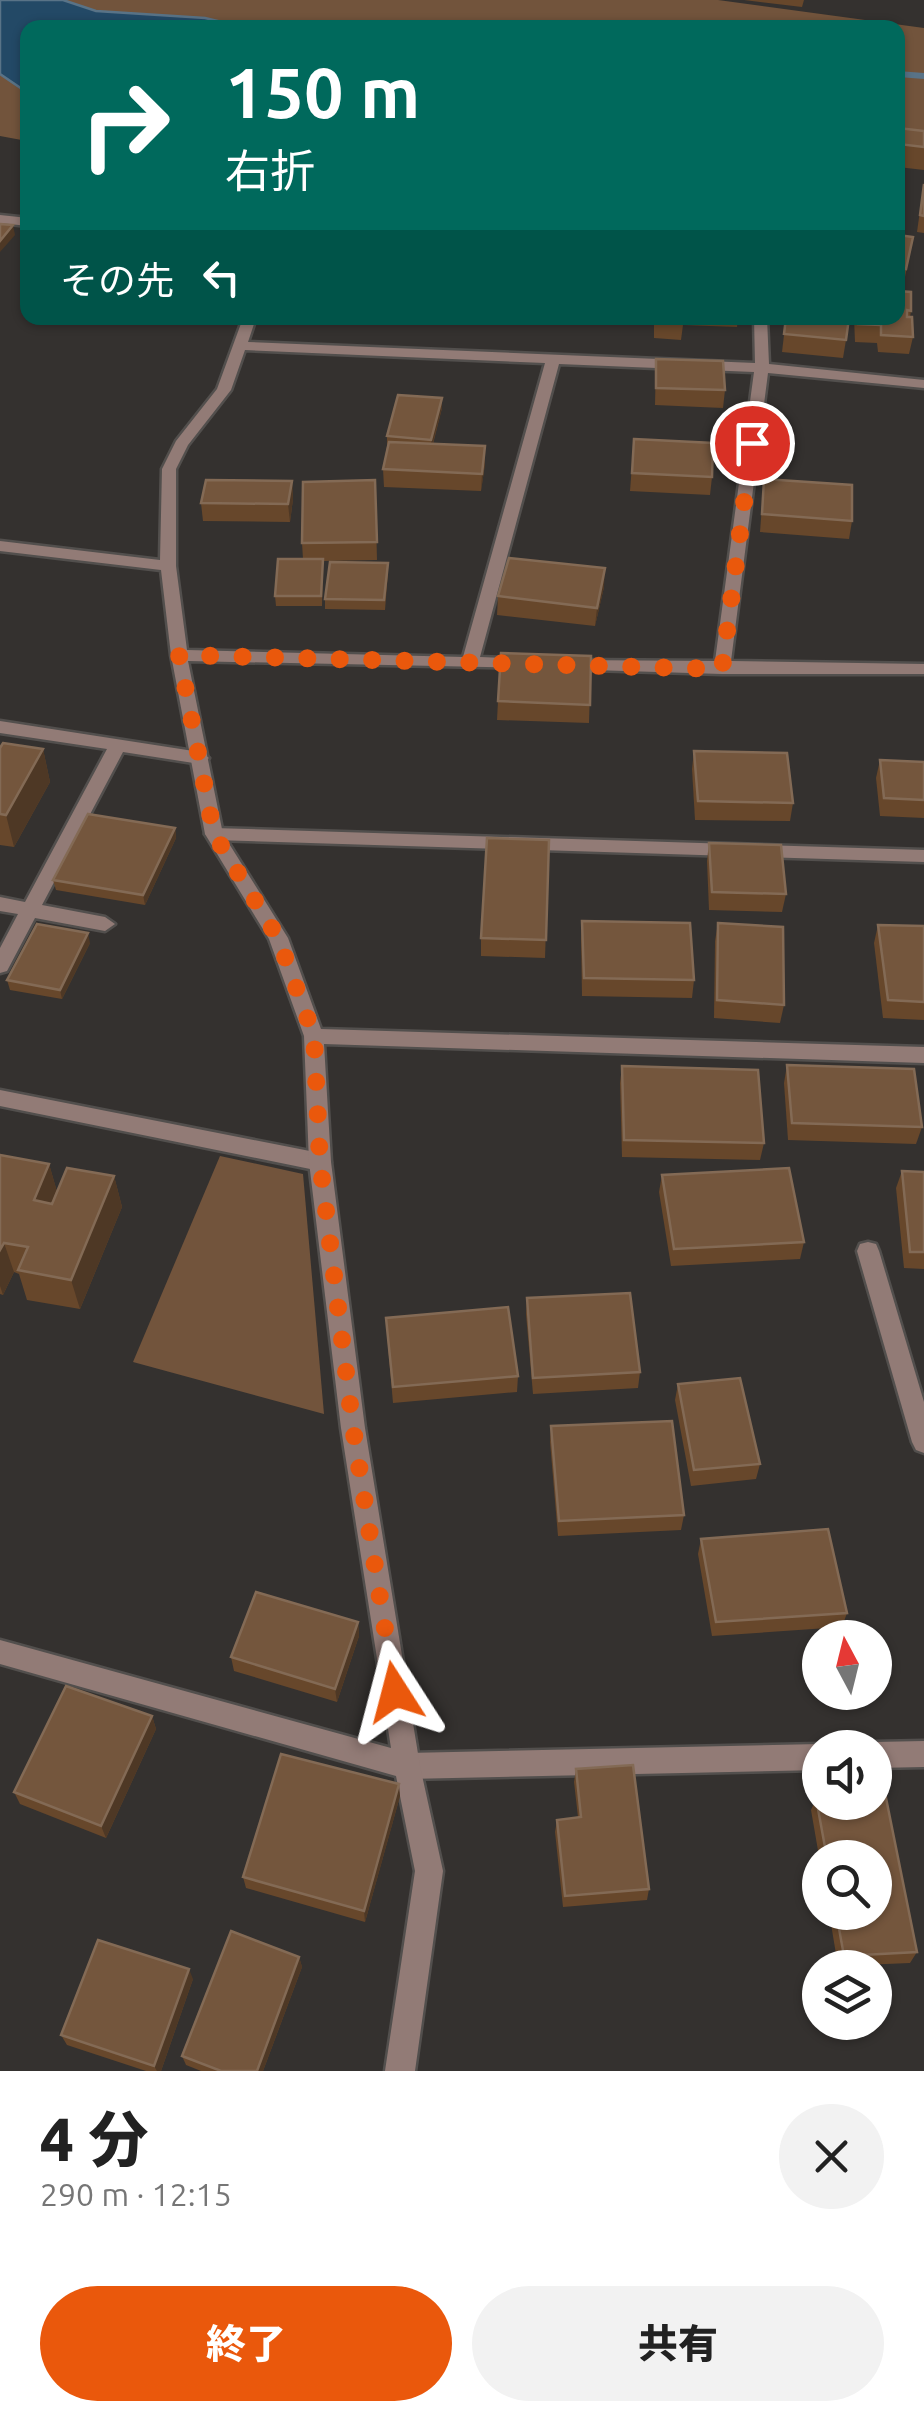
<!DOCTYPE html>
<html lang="ja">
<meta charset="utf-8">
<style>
:root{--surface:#fff;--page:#f2f2f2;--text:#222;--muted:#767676;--accent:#ea580c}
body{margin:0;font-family:Ubuntu,"Noto Sans JP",sans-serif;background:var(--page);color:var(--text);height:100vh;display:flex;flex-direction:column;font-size:38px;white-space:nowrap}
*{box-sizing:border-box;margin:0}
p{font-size:32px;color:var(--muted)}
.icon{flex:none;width:55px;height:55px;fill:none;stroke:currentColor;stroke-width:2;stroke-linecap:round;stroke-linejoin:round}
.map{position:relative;height:2071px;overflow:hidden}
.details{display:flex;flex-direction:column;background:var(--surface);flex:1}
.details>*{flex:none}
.top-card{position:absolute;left:20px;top:20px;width:885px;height:305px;border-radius:20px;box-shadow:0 2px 8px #0004;background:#00695c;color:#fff;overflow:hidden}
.needle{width:65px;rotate:353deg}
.tools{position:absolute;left:802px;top:1620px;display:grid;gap:20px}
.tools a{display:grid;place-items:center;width:90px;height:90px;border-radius:50%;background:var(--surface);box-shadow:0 2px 8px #0004;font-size:50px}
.pin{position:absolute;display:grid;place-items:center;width:85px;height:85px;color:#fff;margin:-42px;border:5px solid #fff;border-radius:50%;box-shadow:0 2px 10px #0007}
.me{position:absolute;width:110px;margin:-55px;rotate:351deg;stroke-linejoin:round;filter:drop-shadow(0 0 8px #0008)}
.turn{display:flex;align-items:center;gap:35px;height:210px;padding:0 40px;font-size:45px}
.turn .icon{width:130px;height:130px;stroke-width:2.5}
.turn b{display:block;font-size:70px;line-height:85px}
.then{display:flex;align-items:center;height:95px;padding:0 40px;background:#0003;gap:20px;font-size:38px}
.round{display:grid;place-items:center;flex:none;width:105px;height:105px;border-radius:52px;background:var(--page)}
.overview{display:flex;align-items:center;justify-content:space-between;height:170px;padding:0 40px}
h1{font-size:60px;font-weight:800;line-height:75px}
.button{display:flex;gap:20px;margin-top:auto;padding:20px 40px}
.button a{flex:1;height:115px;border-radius:60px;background:var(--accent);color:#fff;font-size:40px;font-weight:800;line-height:115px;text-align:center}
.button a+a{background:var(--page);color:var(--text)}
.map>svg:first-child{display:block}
.green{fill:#72543c}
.water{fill:#234966;stroke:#597387;stroke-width:2.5}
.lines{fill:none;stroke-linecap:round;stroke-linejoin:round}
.stream{fill:#597387;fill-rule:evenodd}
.lane-casing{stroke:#524f4d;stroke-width:5}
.street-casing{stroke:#524f4d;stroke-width:5}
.lane{fill:#927b76;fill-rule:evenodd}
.street{fill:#927b76;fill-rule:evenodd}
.wall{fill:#67472b}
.shaded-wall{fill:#4e3825}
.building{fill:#74563d;stroke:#836a55;stroke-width:2.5}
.route{stroke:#ea580c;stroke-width:18;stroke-dasharray:0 32.4}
</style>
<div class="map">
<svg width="924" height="2071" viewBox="0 0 924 2071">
<rect width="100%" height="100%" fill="#34312f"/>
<g class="green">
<polygon points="0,0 718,0 924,28 924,139 898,135 898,28 28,28 27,141 0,136"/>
<polygon points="220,1156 303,1174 324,1414 133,1362"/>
</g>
<polygon class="water" points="0,0 63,0 96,11 205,18 243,27 28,28 25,91 0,74"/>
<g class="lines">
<polygon class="stream" points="898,71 924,73 924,79 898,77"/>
<defs>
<g id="lane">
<polygon points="0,215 28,218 28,226 0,223"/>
<polygon points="0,721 200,752 209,758 200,764 123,752 42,905 105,917 115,924 105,931 35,918 7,971 0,973 0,948 18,914 0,911 0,897 25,902 107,749 0,733"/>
<polygon points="214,828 924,850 924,862 214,840 205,834"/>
<polygon points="0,1090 320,1153 327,1156 331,1162 327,1168 320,1171 0,1106"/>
<polygon points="868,1242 876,1244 879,1251 924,1402 924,1453 916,1450 912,1442 857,1251 860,1244"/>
<polygon points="924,1741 924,1767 875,1768 875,1748 865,1748 875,1742"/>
<polygon points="820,1744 829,1748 820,1748 820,1770 407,1779 398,1775 394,1766 398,1757 407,1753"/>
</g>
<path id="street" d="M243 318H256L248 342 755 363 754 318H767L769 364 924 380V388L768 373 731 661 924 664V674H722L560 669V661L566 660 715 661 754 372 559 364 480 657 527 659 533 660V668L188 661 223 834 288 938 321 1029 924 1047V1063L324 1044 331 1162 365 1428 420 1766 443 1871 415 2071H385L415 1871 396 1776 0 1664V1640L391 1748 341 1428 309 1162 304 1036 269 939 205 834 171 655 161 570 0 551V541L160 560 162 469 176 441 217 389ZM245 350 545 363 463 657 187 650 176 566V469L188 445 231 390Z"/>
</defs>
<use href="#lane" class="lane-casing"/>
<use href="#street" class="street-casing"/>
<use href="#lane" class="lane"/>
<use href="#street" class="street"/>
</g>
<g class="wall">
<polygon points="744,0 804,0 802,7"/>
<polygon points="898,128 924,131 924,170 898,167"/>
<polygon points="924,182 924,233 917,232"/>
<polygon points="898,235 913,237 903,287 898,286"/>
<polygon points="898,291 911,311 910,317 913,337 909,354 878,352 877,343 855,342 854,318 898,318"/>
<polygon points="654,318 738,318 737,327 683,325 681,340 654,338"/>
<polygon points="786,318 846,340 843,358 782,352"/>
<polygon points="656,359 725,390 723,408 655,405"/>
<polygon points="442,408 433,444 485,446 485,464 481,491 384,487 383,469 387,446 387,436"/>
<polygon points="634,439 712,477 710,495 630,491"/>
<polygon points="764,479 852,521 849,539 760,532"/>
<polygon points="375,480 377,560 323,561 322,606 276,606 275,596 303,559 302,543"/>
<polygon points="292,481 293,499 290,522 203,521 201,503"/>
<polygon points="388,572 385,610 325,609 325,599"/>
<polygon points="604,587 595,626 497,615 498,596"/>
<polygon points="591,656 589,723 497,720 498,701"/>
<polygon points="0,748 43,749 50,782 14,847 0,845"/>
<polygon points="694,751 793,803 790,821 695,820 692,769"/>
<polygon points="880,760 924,762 924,818 880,816 876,778"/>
<polygon points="175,828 176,838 145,905 56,890 53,880"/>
<polygon points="549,840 545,958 481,956 481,938"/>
<polygon points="709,843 786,894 782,912 709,910 707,861"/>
<polygon points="582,921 694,980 692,998 582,996 581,939"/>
<polygon points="718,923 784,1005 780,1023 714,1018 715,941"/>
<polygon points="878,925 924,926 924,1020 883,1018 874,943"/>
<polygon points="90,943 62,999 10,990 7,980"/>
<polygon points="787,1065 922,1127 916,1144 788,1140 784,1083"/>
<polygon points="622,1066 764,1143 760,1160 622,1157 620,1083"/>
<polygon points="0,1155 49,1164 57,1192 114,1176 122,1207 80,1309 27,1300 19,1274 14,1272 3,1295 0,1294"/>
<polygon points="902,1171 924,1172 924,1269 904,1268 896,1188"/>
<polygon points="662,1175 804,1242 800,1259 671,1266 659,1192"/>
<polygon points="527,1298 640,1372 638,1388 533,1394 526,1314"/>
<polygon points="387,1334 518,1376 517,1392 393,1403"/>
<polygon points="678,1384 760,1464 756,1479 691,1486 675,1400"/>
<polygon points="551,1426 684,1515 681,1530 558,1536 550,1442"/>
<polygon points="701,1539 847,1613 842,1627 712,1636 698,1554"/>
<polygon points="358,1622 359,1636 337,1702 234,1671 231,1657"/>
<polygon points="152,1716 156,1729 106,1838 20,1804 14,1792"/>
<polygon points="576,1769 649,1889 647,1900 563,1907 555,1832 557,1820 578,1817 574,1782"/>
<polygon points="885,1793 917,1952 910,1963 838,1966 829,1912 875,1912 875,1858 820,1858 820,1862 811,1810 816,1798 820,1798 820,1802 875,1802 875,1794"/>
<polygon points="400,1796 365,1922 246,1888 243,1877"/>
<polygon points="299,1957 302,1967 263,2071 201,2071 186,2065 182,2056"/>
<polygon points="193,1979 161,2071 146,2071 67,2045 61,2035"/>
</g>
<g class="shaded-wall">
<polygon points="13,225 15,235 0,252 0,241"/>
<polygon points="442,398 442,408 431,450 431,440"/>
<polygon points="485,446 485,464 481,491 482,474"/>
<polygon points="292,481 293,499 290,522 288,504"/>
<polygon points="605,568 604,587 595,626 597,608"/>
<polygon points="43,749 50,782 14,847 6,815"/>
<polygon points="175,828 176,838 145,905 143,895"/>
<polygon points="88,933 90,943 62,999 60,990"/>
<polygon points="49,1164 58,1195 43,1231 34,1200"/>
<polygon points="114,1176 122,1207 80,1309 71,1280"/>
<polygon points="4,1243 14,1272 3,1295 0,1286 0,1250"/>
<polygon points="358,1622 359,1636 337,1702 335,1689"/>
<polygon points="152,1716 156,1729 106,1838 101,1826"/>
<polygon points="399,1784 400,1796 365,1922 364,1911"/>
<polygon points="299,1957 302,1967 263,2071 257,2071"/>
<polygon points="189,1969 193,1979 161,2071 157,2071 154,2066"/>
</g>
<g class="building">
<polygon points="898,128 924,131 924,147 898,144"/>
<polygon points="924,184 924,216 920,215"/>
<polygon points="0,224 13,225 0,241"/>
<polygon points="898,235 913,237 906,269 898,268"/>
<polygon points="898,291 911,292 911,311 907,310 907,317 912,317 913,337 881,335 881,325 858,324 858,318 898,318"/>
<polygon points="655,318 683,318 683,322 655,321"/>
<polygon points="786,318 849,318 846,340 784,334"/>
<polygon points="656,359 723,361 725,390 656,388"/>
<polygon points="398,395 442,398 431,440 387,436"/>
<polygon points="634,439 713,443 712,477 632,473"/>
<polygon points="389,442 485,446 482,474 383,469"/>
<polygon points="764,479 852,485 852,521 762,514"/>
<polygon points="206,480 292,481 288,504 201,503"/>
<polygon points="375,480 377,542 302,543 303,482"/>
<polygon points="509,558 605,568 597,608 498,596"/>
<polygon points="278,559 323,559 321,596 275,596"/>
<polygon points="330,562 388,563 384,600 325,599"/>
<polygon points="501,653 591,656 590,705 498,701"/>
<polygon points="3,743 43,749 6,815 0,814 0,748"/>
<polygon points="694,751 787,753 793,803 698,801"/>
<polygon points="880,760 924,762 924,800 884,798"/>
<polygon points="88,814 175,828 143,895 53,880"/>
<polygon points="487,838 549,840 546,940 481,938"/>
<polygon points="709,843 781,845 786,894 712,892"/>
<polygon points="582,921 690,923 694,980 584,978"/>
<polygon points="718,923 783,927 784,1005 717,1000"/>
<polygon points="37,924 88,933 60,990 7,980"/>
<polygon points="878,925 924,926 924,1002 888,1000"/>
<polygon points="787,1065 914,1069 922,1127 792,1123"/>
<polygon points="622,1066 758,1070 764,1143 624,1140"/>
<polygon points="0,1155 49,1164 34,1200 52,1204 67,1168 114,1176 71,1280 18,1270 28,1247 4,1243 0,1250"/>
<polygon points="789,1168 804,1242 674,1249 662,1175"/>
<polygon points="902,1171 924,1172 924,1252 910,1252"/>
<polygon points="630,1293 640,1372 533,1378 527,1298"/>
<polygon points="508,1307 518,1376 393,1387 386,1318"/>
<polygon points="740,1378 760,1464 694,1470 678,1384"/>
<polygon points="672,1421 684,1515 559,1521 551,1426"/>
<polygon points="828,1529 847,1613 716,1622 701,1539"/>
<polygon points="256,1592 358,1622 335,1689 231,1657"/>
<polygon points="66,1686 152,1716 101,1826 14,1792"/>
<polygon points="281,1754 399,1784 364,1911 243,1877"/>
<polygon points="633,1765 649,1889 565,1896 557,1820 581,1817 576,1769"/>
<polygon points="885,1793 917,1952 844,1956 836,1912 875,1912 875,1858 827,1858 816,1798 820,1798 820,1802 875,1802 875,1794"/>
<polygon points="231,1931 299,1957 257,2071 221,2071 182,2056"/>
<polygon points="98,1940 189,1969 154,2066 61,2035"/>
</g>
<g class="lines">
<polyline class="route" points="395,1692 353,1428 320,1162 314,1036 278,938 214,834 179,655 722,669 752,443"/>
</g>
</svg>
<div class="tools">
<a><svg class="needle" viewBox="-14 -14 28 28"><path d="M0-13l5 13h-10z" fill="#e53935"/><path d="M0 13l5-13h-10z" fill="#767676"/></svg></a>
<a><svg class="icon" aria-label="sound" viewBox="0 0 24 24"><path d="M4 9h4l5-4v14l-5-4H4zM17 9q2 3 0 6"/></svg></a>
<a><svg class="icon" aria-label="search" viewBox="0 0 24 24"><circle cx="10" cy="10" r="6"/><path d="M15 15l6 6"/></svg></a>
<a><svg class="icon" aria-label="layers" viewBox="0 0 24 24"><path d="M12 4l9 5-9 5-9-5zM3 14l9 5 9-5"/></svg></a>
</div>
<div class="pin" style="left:752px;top:443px;background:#d93025"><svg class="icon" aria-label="arrive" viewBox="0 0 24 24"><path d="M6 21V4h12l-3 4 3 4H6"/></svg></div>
<svg class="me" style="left:395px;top:1692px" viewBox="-20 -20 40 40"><path d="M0-17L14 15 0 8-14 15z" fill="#ea580c" stroke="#fff" stroke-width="4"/></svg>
<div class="top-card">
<div class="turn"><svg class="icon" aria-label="right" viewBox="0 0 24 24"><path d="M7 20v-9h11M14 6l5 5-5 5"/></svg><div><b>150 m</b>右折</div></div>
<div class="then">その先<svg class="icon" aria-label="left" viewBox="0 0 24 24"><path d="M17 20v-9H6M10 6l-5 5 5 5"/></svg></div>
</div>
</div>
<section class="details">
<div class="overview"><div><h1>4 分</h1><p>290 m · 12:15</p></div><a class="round"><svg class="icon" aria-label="close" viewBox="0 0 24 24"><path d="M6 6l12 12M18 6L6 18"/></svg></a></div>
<div class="button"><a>終了</a><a>共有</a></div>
</section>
